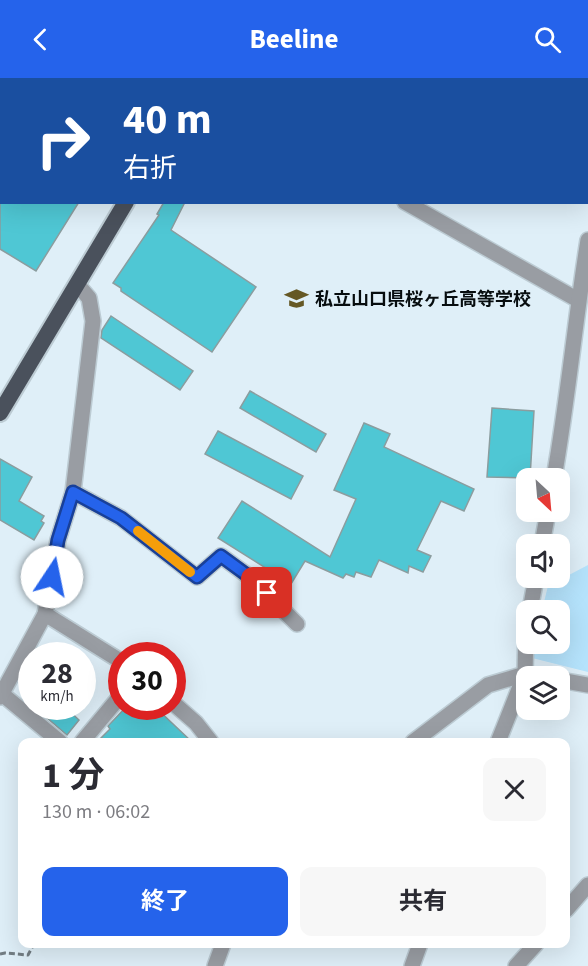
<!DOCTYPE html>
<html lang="ja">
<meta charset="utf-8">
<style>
:root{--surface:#fff;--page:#f7f7f7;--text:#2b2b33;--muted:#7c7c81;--accent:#2563eb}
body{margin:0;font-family:"Source Sans 3","Noto Sans JP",sans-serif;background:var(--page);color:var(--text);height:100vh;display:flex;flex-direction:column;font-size:22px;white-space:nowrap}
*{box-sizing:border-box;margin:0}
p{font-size:20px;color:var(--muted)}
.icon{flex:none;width:33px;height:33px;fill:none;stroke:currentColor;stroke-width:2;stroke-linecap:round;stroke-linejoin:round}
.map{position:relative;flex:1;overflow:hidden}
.sheet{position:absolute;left:18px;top:660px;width:552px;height:210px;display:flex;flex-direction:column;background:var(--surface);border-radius:12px;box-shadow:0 6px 24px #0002}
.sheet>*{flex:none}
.banner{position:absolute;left:0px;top:0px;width:588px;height:126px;box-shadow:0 6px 24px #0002;background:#1a4fa0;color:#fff;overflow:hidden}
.needle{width:39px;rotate:154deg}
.fabs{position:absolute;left:516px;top:390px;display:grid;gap:12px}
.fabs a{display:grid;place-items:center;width:54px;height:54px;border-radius:12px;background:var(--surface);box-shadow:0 6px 24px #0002;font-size:30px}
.speed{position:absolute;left:18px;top:564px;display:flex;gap:12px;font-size:30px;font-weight:700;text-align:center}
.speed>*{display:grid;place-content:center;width:78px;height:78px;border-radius:50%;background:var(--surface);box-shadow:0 6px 24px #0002;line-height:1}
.speed small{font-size:15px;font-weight:400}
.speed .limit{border:9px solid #d22;background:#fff;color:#111}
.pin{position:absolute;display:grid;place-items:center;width:51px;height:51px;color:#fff;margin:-26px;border-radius:12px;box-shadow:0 3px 9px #0006}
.me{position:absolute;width:66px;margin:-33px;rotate:11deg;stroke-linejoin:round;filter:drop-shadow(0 0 4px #0008)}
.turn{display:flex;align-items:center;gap:21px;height:126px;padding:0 24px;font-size:27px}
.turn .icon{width:78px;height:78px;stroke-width:2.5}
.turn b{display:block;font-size:42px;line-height:51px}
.round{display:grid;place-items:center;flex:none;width:63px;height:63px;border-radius:12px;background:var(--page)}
.summary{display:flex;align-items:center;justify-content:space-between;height:102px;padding:0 24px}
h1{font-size:36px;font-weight:700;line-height:45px}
.action{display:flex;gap:12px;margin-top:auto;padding:12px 24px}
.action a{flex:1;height:69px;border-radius:12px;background:var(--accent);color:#fff;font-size:24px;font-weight:700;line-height:69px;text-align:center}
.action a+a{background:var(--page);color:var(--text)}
header{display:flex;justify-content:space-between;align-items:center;height:78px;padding:0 24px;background:var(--accent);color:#fff;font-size:27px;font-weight:700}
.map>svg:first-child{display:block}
.green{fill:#b5e3fc}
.building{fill:#4fc7d4;stroke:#8b9d9f;stroke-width:1.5}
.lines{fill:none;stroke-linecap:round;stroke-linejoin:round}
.minor-casing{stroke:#bccbd3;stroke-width:18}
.trunk-casing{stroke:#bccbd3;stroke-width:20}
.path{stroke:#727d83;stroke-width:3;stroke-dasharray:6 3;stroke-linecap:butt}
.minor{stroke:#999da3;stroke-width:15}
.trunk{stroke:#4a515c;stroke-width:16}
.route-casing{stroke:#184099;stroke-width:15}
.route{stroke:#2563eb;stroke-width:10}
.slow{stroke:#f59e0b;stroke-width:10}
.labels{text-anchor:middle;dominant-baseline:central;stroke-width:4.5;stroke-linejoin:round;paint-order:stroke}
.poi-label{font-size:18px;font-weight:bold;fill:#070d0f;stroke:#dfeff8;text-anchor:start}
</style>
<header><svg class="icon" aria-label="back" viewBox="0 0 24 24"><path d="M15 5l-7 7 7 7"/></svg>Beeline<svg class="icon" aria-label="search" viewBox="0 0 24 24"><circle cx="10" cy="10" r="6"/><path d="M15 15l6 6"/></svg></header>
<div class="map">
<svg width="588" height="888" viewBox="0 0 588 888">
<rect width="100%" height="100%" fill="#dfeff8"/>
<polygon class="green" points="588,487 588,594 532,580 535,566 560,566 560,532 542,532 548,508"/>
<g class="building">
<polygon points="0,124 79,124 36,193 0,171"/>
<polygon points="164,124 185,124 171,152 256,209 212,274 121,213 121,210 113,205 159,137 157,136"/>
<polygon points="111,238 193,293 180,312 101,260 102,252"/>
<polygon points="250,313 326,356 316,374 240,330"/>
<polygon points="492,330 534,333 530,400 487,399"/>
<polygon points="364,345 390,356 384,369 474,411 464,433 441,423 417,472 431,478 423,494 409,488 408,495 379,482 371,499 356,494 354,499 346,496 343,500 305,483 291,506 218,460 242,423 330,479 356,421 334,412"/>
<polygon points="218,353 303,398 291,421 205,376"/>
<polygon points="0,381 32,399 19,423 44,438 41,443 44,445 34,462 0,442"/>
<polygon points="33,628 64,628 79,642 67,657"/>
<polygon points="127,628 154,628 192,664 97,664 110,651 108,648"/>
</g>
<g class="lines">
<defs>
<g id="minor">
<polyline points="405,124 578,222"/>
<path d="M554 400C568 321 575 242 588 162"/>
<polyline points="73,414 121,440 197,499 221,478 251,500 297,546"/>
<polyline points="542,466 548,434"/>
<polyline points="530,532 536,500"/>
<polyline points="45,536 122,584"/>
<polyline points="560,602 588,607"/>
<polyline points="2,616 60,664"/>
<polyline points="0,619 45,536 58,462 73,414 93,243 89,220 77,206"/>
<polyline points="172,624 196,645 211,664"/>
<polyline points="82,664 122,616"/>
<polyline points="413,664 488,607 525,596 540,598"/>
<polyline points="498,664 525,596 526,551"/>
<polyline points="566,832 588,807"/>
<polyline points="215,888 223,866"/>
<polyline points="412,888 420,866"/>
<polyline points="516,888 536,866"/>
</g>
<g id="trunk">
<polyline points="199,2 200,0"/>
<polyline points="0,335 126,124"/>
</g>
</defs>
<use href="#minor" class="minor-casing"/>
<use href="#trunk" class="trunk-casing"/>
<polyline class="path" points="0,876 5,875 28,877 34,866"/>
<use href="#minor" class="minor"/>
<use href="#trunk" class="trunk"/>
</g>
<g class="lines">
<defs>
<polyline id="route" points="52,499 58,462 73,414 121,440 197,499 221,478 251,500 267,515"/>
</defs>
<use href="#route" class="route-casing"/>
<use href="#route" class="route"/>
<polyline class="slow" points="138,453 190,494"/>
</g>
<defs>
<symbol id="school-bare" viewBox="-9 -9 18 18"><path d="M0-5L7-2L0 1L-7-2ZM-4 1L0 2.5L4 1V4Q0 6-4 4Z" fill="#655825" stroke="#dfeff8" stroke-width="2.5" paint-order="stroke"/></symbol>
</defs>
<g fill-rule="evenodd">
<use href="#school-bare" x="280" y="204" width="33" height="33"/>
</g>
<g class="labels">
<g class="poi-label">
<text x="315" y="221">私立山口県桜ヶ丘高等学校</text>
</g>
</g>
</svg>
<div class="fabs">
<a><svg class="needle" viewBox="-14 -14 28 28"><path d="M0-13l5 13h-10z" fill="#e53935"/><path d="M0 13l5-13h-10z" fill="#7c7c81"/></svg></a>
<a><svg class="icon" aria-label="sound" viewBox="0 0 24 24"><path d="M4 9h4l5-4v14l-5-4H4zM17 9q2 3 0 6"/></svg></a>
<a><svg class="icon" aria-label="search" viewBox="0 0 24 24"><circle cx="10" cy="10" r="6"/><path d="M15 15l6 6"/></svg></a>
<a><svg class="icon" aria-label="layers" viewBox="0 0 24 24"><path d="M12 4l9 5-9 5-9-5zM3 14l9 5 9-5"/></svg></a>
</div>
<div class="speed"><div>28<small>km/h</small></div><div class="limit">30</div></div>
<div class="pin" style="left:267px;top:515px;background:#d93025"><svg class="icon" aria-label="arrive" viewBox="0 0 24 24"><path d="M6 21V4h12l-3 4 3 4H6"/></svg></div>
<svg class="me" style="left:52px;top:499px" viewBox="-20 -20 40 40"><circle r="19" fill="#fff"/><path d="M0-13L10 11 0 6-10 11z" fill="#2563eb"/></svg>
<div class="banner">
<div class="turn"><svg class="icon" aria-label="right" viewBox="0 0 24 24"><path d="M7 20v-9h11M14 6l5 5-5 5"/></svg><div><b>40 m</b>右折</div></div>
</div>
<section class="sheet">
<div class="summary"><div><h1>1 分</h1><p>130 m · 06:02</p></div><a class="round"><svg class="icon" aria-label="close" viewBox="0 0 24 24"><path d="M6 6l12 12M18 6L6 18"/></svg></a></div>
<div class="action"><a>終了</a><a>共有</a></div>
</section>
</div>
